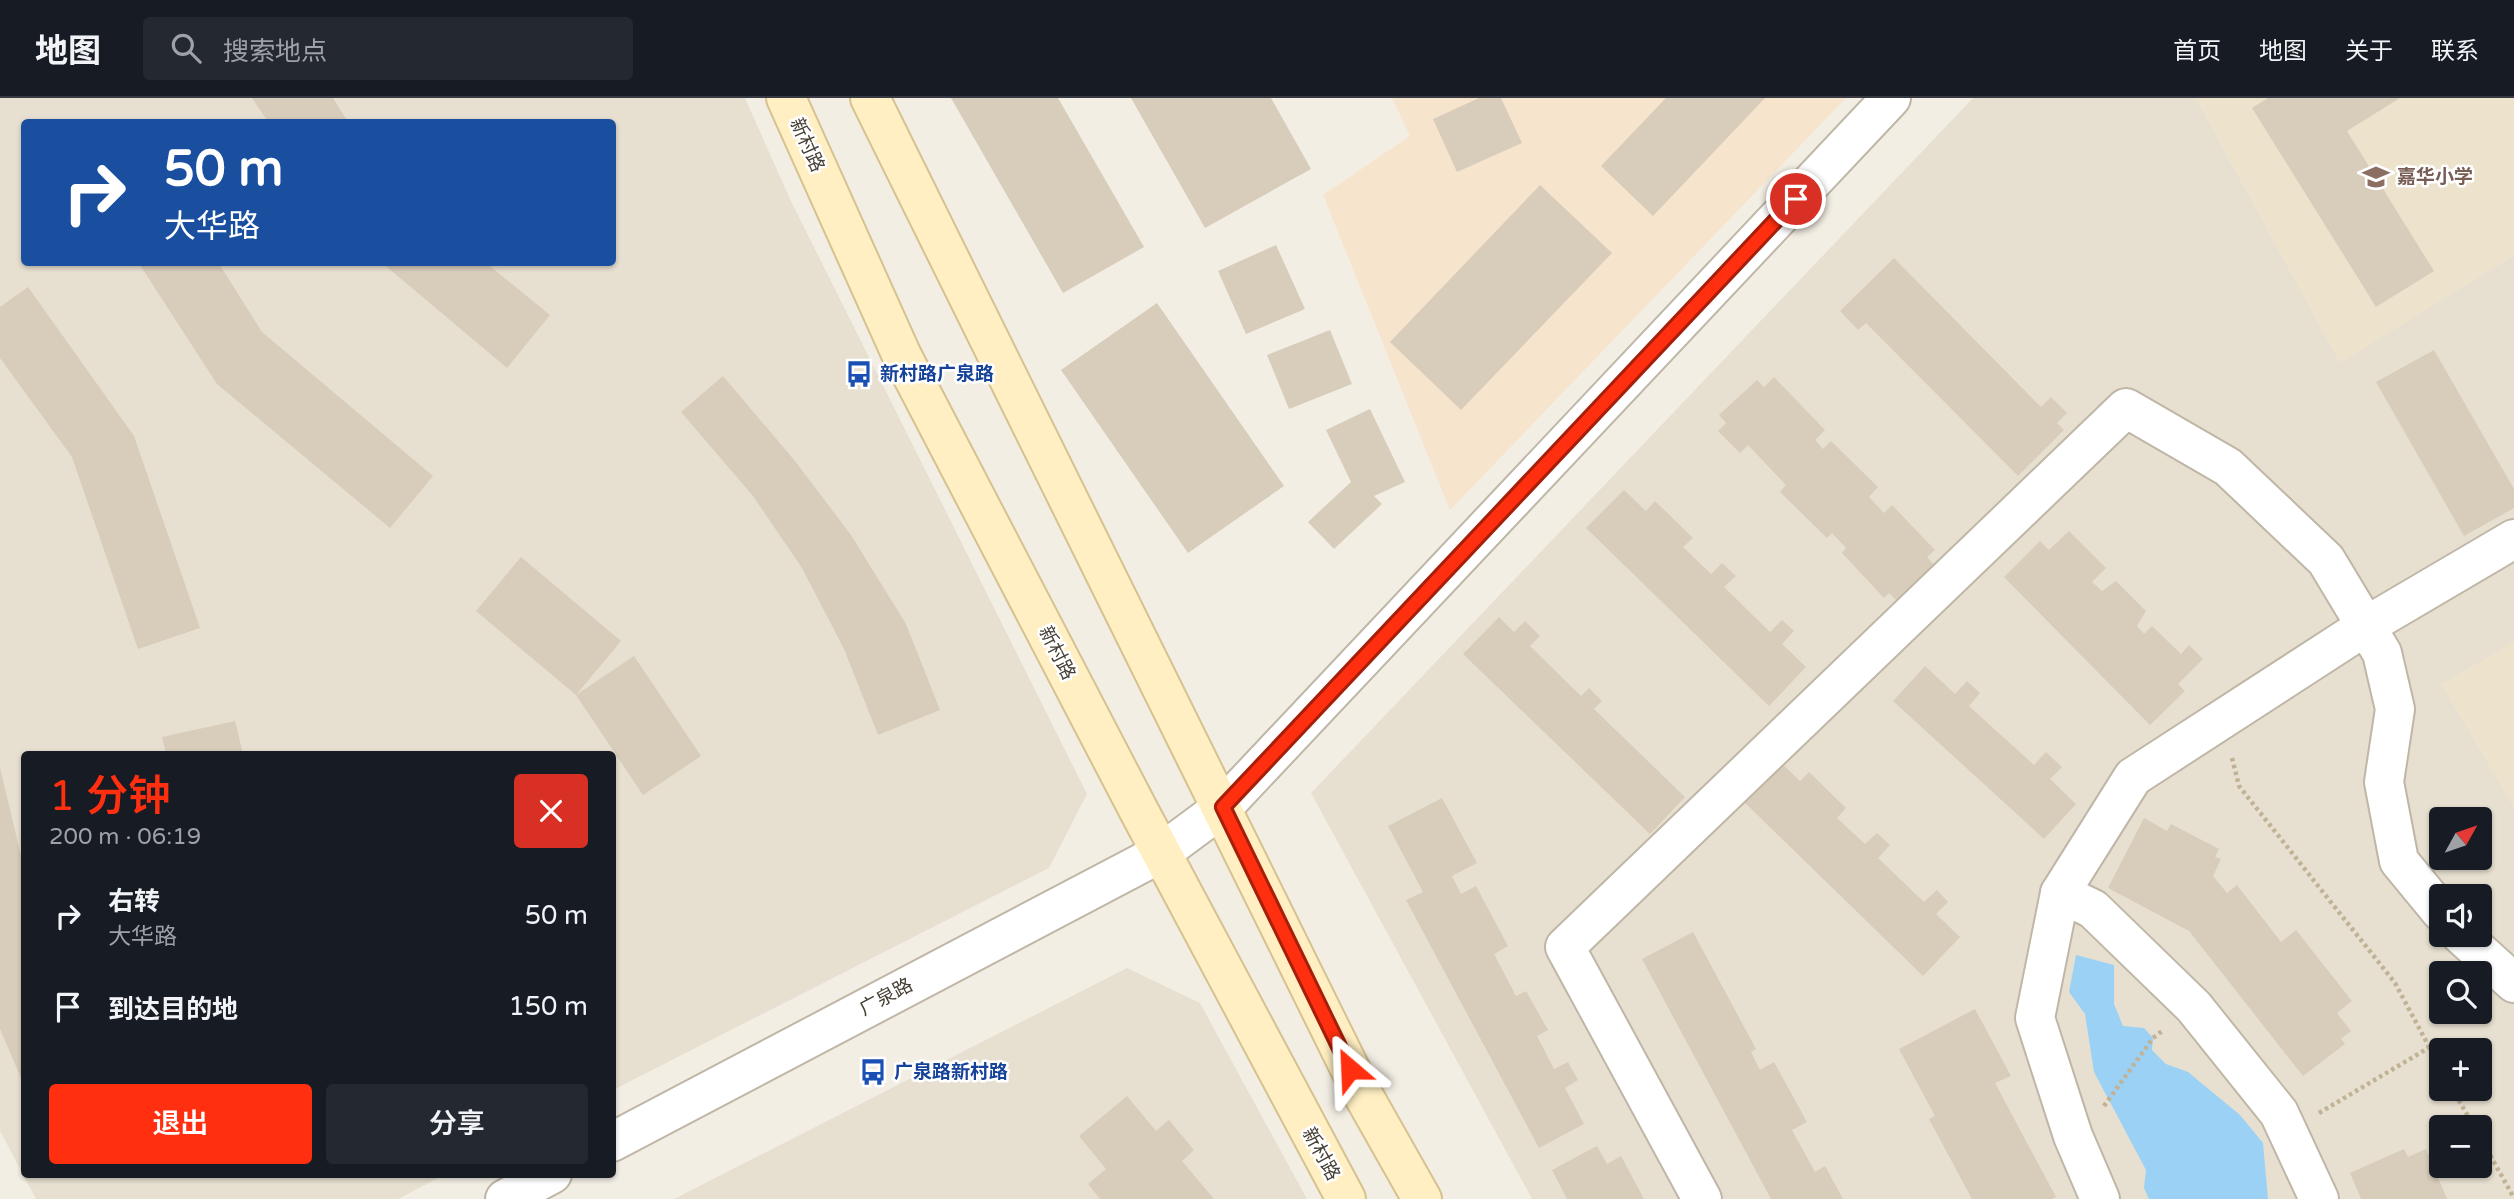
<!DOCTYPE html>
<html lang="zh">
<meta charset="utf-8">
<style>
:root{--surface:#171b24;--page:#242831;--text:#f1f3f6;--muted:#9ea1a6;--line:#363941;--accent:#ff2f0f}
body{margin:0;font-family:"Varela Round","Noto Sans SC",sans-serif;background:var(--page);color:var(--text);height:100vh;display:flex;flex-direction:column;font-size:26px;white-space:nowrap}
*{box-sizing:border-box;margin:0}
p{font-size:23px;color:var(--muted)}
.icon{flex:none;width:38px;height:38px;fill:none;stroke:currentColor;stroke-width:2;stroke-linecap:round;stroke-linejoin:round}
.map{position:relative;flex:1;overflow:hidden}
.sheet{position:absolute;left:21px;top:653px;width:595px;height:427px;display:flex;flex-direction:column;background:var(--surface);border-radius:7px;box-shadow:0 2px 5px #0004}
.sheet>*{flex:none}
.hud{position:absolute;left:21px;top:21px;width:595px;height:147px;border-radius:7px;box-shadow:0 2px 5px #0004;background:#1a4fa0;color:#fff;overflow:hidden}
.needle{width:46px;rotate:50deg}
.controls{position:absolute;left:2429px;top:709px;display:grid;gap:14px}
.controls a{display:grid;place-items:center;width:63px;height:63px;border-radius:7px;background:var(--surface);box-shadow:0 2px 5px #0004;font-size:35px}
.pin{position:absolute;display:grid;place-items:center;width:60px;height:60px;color:#fff;margin:-30px;border:4px solid #fff;border-radius:50%;box-shadow:0 2px 7px #0007}
.me{position:absolute;width:77px;margin:-38px;rotate:334deg;stroke-linejoin:round;filter:drop-shadow(0 0 5px #0008)}
.turn{display:flex;align-items:center;gap:24px;height:147px;padding:0 28px;font-size:32px}
.turn .icon{width:91px;height:91px;stroke-width:2.5}
.turn b{display:block;font-size:49px;line-height:60px}
.round{display:grid;place-items:center;flex:none;width:74px;height:74px;border-radius:7px;background:var(--page)}
.headline{display:flex;align-items:center;justify-content:space-between;height:119px;padding:0 28px}
h1{font-size:42px;font-weight:600;line-height:52px;color:var(--accent)}
.primary-button{display:flex;gap:14px;margin-top:auto;padding:14px 28px}
.primary-button a{flex:1;height:80px;border-radius:7px;background:var(--accent);color:#fff;font-size:28px;font-weight:600;line-height:80px;text-align:center}
.primary-button a+a{background:var(--page);color:var(--text)}
ul{padding:0;list-style:none}
li{display:flex;align-items:center;gap:21px;height:91px;padding:0 28px}
li div{flex:1}
li b{display:block;font-size:26px}
li em{font-style:normal}
header{display:flex;align-items:center;gap:42px;box-sizing:border-box;height:98px;padding:0 35px;background:var(--surface);border-bottom:2px solid var(--line)}
header strong{font-size:33px}
nav{display:flex;gap:38px;margin-inline-start:auto;font-size:24px}
.search{width:490px;height:63px;background:var(--page);display:flex;align-items:center;gap:18px;box-sizing:border-box;padding:0 24px;border-radius:7px;color:var(--muted);font-size:26px}
.map>svg:first-child{display:block}
.residential{fill:#e7e0d1;fill-rule:evenodd}
.commercial{fill:#f7e4cd}
.education{fill:#ede3cc}
.water{fill:#9bd1f4}
.building{fill:#d8ccbb}
.lines{fill:none;stroke-linecap:round;stroke-linejoin:round}
.minor-casing{stroke:#bfb6a6;stroke-width:42}
.tertiary-casing{stroke:#bfb6a6;stroke-width:42}
.secondary-casing{stroke:#d5c290;stroke-width:42}
.path{stroke:#c1b296;stroke-width:4.5;stroke-dasharray:3.5 3.5;stroke-linecap:butt}
.minor{stroke:#fff;stroke-width:38}
.tertiary{stroke:#fff;stroke-width:38}
.secondary{stroke:#ffefc2;stroke-width:38}
.route-casing{stroke:#a61f0a;stroke-width:18}
.route{stroke:#ff2f0f;stroke-width:12}
.labels{text-anchor:middle;dominant-baseline:central;stroke-width:5;stroke-linejoin:round;paint-order:stroke}
.street-label{font-size:19px;fill:#453e33;stroke:#fff}
.education-label{font-size:19px;font-weight:bold;fill:#785e54;stroke:#fff;text-anchor:start}
.transit-label{font-size:19px;font-weight:bold;fill:#164399;stroke:#fff;text-anchor:start}
</style>
<header>
<strong>地图</strong>
<div class="search"><svg class="icon" aria-label="search" viewBox="0 0 24 24"><circle cx="10" cy="10" r="6"/><path d="M15 15l6 6"/></svg>搜索地点</div>
<nav><a>首页</a><a>地图</a><a>关于</a><a>联系</a></nav>
</header>
<div class="map">
<svg width="2514" height="1101" viewBox="0 0 2514 1101">
<rect width="100%" height="100%" fill="#f3eee4"/>
<g class="residential">
<path d="M0 0H745L790 101 1087 696 1049 770 613 992 612 656H24V1076H446L398 1101H36L0 1033ZM24 24H612V164H24Z"/>
<path d="M1973 0H2196L2340 264 2514 157V1101H1532L1311 695ZM2441 721H2480V760H2441ZM2441 798H2480V836H2441ZM2441 875H2480V914H2441ZM2441 952H2480V990H2441ZM2441 1029H2480V1068H2441Z"/>
<polygon points="1127,870 1200,905 1307,1101 674,1101"/>
</g>
<polygon class="commercial" points="1392,0 1846,0 1450,412 1323,97 1410,38"/>
<g class="education">
<polygon points="2196,0 2514,0 2514,157 2340,265"/>
<polygon points="2514,544 2514,710 2441,586"/>
</g>
<polygon class="water" points="2076,857 2114,867 2114,906 2123,928 2144,930 2153,940 2152,952 2166,966 2188,974 2240,1017 2263,1045 2268,1101 2149,1101 2144,1090 2146,1072 2094,974 2085,916 2069,894"/>
<g class="building">
<polygon points="252,0 333,0 348,24 268,24"/>
<polygon points="951,0 1058,0 1144,149 1063,195"/>
<polygon points="1131,0 1271,0 1311,71 1205,130"/>
<polygon points="1479,0 1501,0 1522,45 1457,74 1433,21"/>
<polygon points="1666,0 1765,0 1653,118 1601,68"/>
<polygon points="2268,0 2400,0 2347,33 2434,173 2376,209 2252,10"/>
<polygon points="1540,87 1612,155 1461,312 1390,244"/>
<polygon points="1276,147 1305,211 1246,236 1218,173"/>
<polygon points="1894,160 2041,309 2051,299 2067,315 2057,325 2064,332 2018,378 1866,225 1858,232 1840,213"/>
<polygon points="138,164 218,164 262,234 433,378 390,430 217,286"/>
<polygon points="381,164 485,164 550,217 507,270"/>
<polygon points="28,189 134,338 200,530 138,551 72,359 0,260 0,209"/>
<polygon points="1157,205 1284,388 1188,455 1061,272"/>
<polygon points="1330,232 1352,286 1289,311 1267,257"/>
<polygon points="2434,252 2514,391 2514,410 2464,438 2376,284"/>
<polygon points="723,278 795,363 851,437 906,526 940,612 878,637 844,551 802,470 753,398 681,314"/>
<polygon points="1774,279 1825,332 1815,342 1823,351 1831,343 1878,389 1869,399 1884,415 1892,407 1935,452 1927,459 1941,475 1904,510 1889,495 1884,500 1842,455 1846,450 1832,435 1827,440 1780,394 1786,387 1748,347 1740,355 1718,333 1726,325 1719,317 1757,282 1764,289"/>
<polygon points="1370,311 1405,384 1374,398 1382,406 1334,451 1308,424 1351,384 1326,332"/>
<polygon points="1624,392 1646,413 1655,403 1693,440 1683,449 1711,476 1722,465 1736,478 1724,489 1770,534 1782,522 1794,533 1782,546 1806,569 1769,608 1586,430"/>
<polygon points="2069,433 2106,470 2092,484 2102,493 2116,483 2146,513 2137,528 2144,536 2152,528 2181,556 2189,547 2203,561 2178,586 2185,593 2150,627 2004,479 2040,443 2049,452"/>
<polygon points="521,459 621,543 576,597 476,513"/>
<polygon points="1499,519 1514,534 1525,523 1540,538 1530,548 1581,598 1589,590 1602,603 1594,611 1685,699 1650,736 1463,556"/>
<polygon points="634,558 701,658 643,697 576,597"/>
<polygon points="1925,568 1955,596 1967,583 1980,595 1969,608 2034,667 2046,654 2062,669 2050,681 2076,706 2044,741 1893,603"/>
<polygon points="235,623 243,656 166,656 162,639"/>
<polygon points="1778,662 1800,683 1809,674 1846,710 1837,720 1865,746 1877,735 1890,747 1878,760 1924,804 1937,792 1948,804 1936,816 1960,839 1923,878 1740,700"/>
<polygon points="0,670 24,770 24,987 0,931"/>
<polygon points="1442,700 1477,765 1452,778 1461,796 1476,788 1508,848 1494,856 1516,898 1526,893 1548,932 1537,938 1554,971 1568,964 1578,982 1565,990 1584,1026 1539,1050 1406,802 1423,794 1388,728"/>
<polygon points="2144,720 2167,733 2171,726 2219,751 2215,759 2221,761 2213,778 2227,795 2237,787 2281,844 2296,832 2352,903 2337,915 2351,933 2341,941 2345,946 2303,978 2189,833 2108,790"/>
<polygon points="1693,834 1756,951 1751,954 1760,972 1774,964 1807,1024 1792,1032 1815,1074 1825,1068 1843,1101 1771,1101 1642,861"/>
<polygon points="1975,911 2011,978 1995,985 2056,1099 2052,1101 1972,1101 1929,1021 1935,1018 1899,951"/>
<polygon points="1127,998 1156,1033 1169,1022 1194,1052 1182,1063 1214,1101 1100,1101 1088,1086 1106,1071 1079,1038"/>
<polygon points="1597,1048 1607,1066 1621,1058 1644,1101 1567,1101 1552,1072"/>
<polygon points="2404,1051 2408,1059 2426,1051 2447,1101 2361,1101 2350,1075"/>
</g>
<g class="lines">
<defs>
<g id="minor">
<polyline points="2060,795 2093,811 2194,909 2279,1015 2319,1101"/>
<polyline points="2460,836 2514,885"/>
<polyline points="1702,1101 1565,849 2126,310 2228,369 2326,462 2382,555 2395,611 2384,684 2399,763 2441,814"/>
<polyline points="2100,1101 2073,1038 2035,920 2060,795 2133,679 2366,528 2514,441"/>
</g>
<g id="tertiary">
<polyline points="612,1044 1161,755 1223,709 1891,0"/>
<polyline points="505,1101 552,1076"/>
</g>
<g id="secondary">
<polyline points="786,0 902,258 1139,713 1346,1101"/>
<polyline points="870,0 1362,995 1422,1101"/>
</g>
</defs>
<use href="#minor" class="minor-casing"/>
<use href="#tertiary" class="tertiary-casing"/>
<use href="#secondary" class="secondary-casing"/>
<g class="path">
<polyline points="2232,660 2239,688 2395,885 2441,971"/>
<polyline points="2452,990 2474,1029"/>
<polyline points="2104,1008 2153,940 2162,933"/>
<polyline points="2319,1015 2430,949"/>
<polyline points="2480,1039 2514,1100"/>
</g>
<use href="#minor" class="minor"/>
<use href="#tertiary" class="tertiary"/>
<use href="#secondary" class="secondary"/>
</g>
<g class="lines">
<defs>
<polyline id="route" points="1350,971 1223,709 1796,101"/>
</defs>
<use href="#route" class="route-casing"/>
<use href="#route" class="route"/>
</g>
<defs>
<symbol id="school-bare" viewBox="-9 -9 18 18"><path d="M0-5L7-2L0 1L-7-2ZM-4 1L0 2.5L4 1V4Q0 6-4 4Z" fill="#8d6e63" stroke="#fff" stroke-width="2.5" paint-order="stroke"/></symbol>
<symbol id="bus-bare" viewBox="-9 -9 18 18"><path d="M-5-6H5V4H4V6H2V4H-2V6H-4V4H-5ZM-3.5-4V0h7V-4ZM-3.5 1.2v1.5H-2V1.2ZM2 1.2v1.5H3.5V1.2Z" fill="#1a4fb4" stroke="#fff" stroke-width="2.5" paint-order="stroke"/></symbol>
</defs>
<g fill-rule="evenodd">
<use href="#school-bare" x="2357" y="60" width="38" height="38"/>
<use href="#bus-bare" x="840" y="257" width="38" height="38"/>
<use href="#bus-bare" x="854" y="955" width="38" height="38"/>
</g>
<g class="labels">
<g class="street-label">
<text transform="translate(807 47) rotate(66)">新村路</text>
<text transform="translate(1057 555) rotate(63)">新村路</text>
<text transform="translate(886 899) rotate(-28)">广泉路</text>
<text transform="translate(1321 1056) rotate(61)">新村路</text>
</g>
<g class="education-label">
<text x="2397" y="79">嘉华小学</text>
</g>
<g class="transit-label">
<text x="880" y="276">新村路广泉路</text>
<text x="894" y="974">广泉路新村路</text>
</g>
</g>
</svg>
<div class="controls">
<a><svg class="needle" viewBox="-14 -14 28 28"><path d="M0-13l5 13h-10z" fill="#e53935"/><path d="M0 13l5-13h-10z" fill="#9ea1a6"/></svg></a>
<a><svg class="icon" aria-label="sound" viewBox="0 0 24 24"><path d="M4 9h4l5-4v14l-5-4H4zM17 9q2 3 0 6"/></svg></a>
<a><svg class="icon" aria-label="search" viewBox="0 0 24 24"><circle cx="10" cy="10" r="6"/><path d="M15 15l6 6"/></svg></a>
<a>+</a>
<a>−</a>
</div>
<div class="pin" style="left:1796px;top:101px;background:#d93025"><svg class="icon" aria-label="arrive" viewBox="0 0 24 24"><path d="M6 21V4h12l-3 4 3 4H6"/></svg></div>
<svg class="me" style="left:1350px;top:971px" viewBox="-20 -20 40 40"><path d="M0-17L14 15 0 8-14 15z" fill="#ff2f0f" stroke="#fff" stroke-width="4"/></svg>
<div class="hud">
<div class="turn"><svg class="icon" aria-label="right" viewBox="0 0 24 24"><path d="M7 20v-9h11M14 6l5 5-5 5"/></svg><div><b>50 m</b>大华路</div></div>
</div>
<section class="sheet">
<div class="headline"><div><h1>1 分钟</h1><p>200 m · 06:19</p></div><a class="round" style="background:#d93025;color:#fff"><svg class="icon" aria-label="close" viewBox="0 0 24 24"><path d="M6 6l12 12M18 6L6 18"/></svg></a></div>
<ul>
<li><svg class="icon" aria-label="right" viewBox="0 0 24 24"><path d="M7 20v-9h11M14 6l5 5-5 5"/></svg><div><b>右转</b><p>大华路</p></div><em>50 m</em></li>
<li><svg class="icon" aria-label="arrive" viewBox="0 0 24 24"><path d="M6 21V4h12l-3 4 3 4H6"/></svg><div><b>到达目的地</b></div><em>150 m</em></li>
</ul>
<div class="primary-button"><a>退出</a><a>分享</a></div>
</section>
</div>
